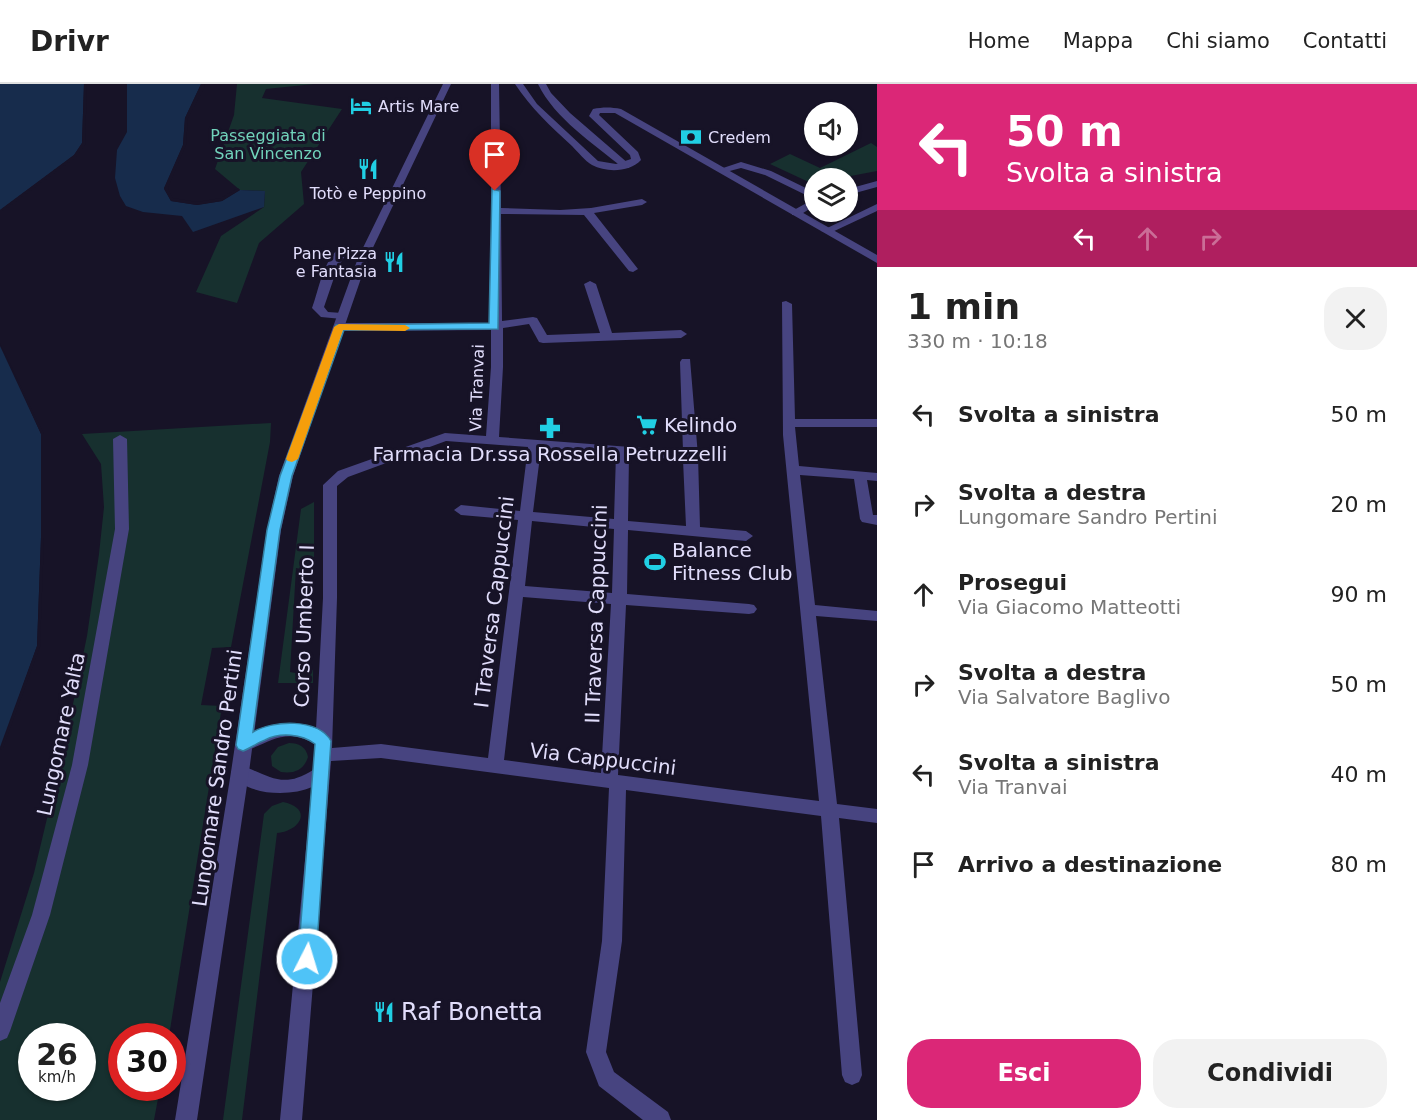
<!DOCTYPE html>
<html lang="it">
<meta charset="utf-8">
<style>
:root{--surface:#fff;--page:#f2f2f2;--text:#222;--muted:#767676;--line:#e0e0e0;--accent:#db2777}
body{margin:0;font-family:"DejaVu Sans",sans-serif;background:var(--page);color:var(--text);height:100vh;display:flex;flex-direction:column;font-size:22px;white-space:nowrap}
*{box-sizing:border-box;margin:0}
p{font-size:20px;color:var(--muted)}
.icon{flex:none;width:33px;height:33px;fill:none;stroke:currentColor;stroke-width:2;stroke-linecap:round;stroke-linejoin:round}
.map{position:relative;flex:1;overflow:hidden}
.side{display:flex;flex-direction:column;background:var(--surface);width:540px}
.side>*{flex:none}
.hud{background:#db2777;color:#fff;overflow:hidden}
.tools{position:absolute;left:804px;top:18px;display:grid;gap:12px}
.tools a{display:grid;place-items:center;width:54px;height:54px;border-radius:50%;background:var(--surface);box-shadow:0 2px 4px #0004;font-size:30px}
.speed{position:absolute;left:18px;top:939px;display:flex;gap:12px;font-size:30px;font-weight:700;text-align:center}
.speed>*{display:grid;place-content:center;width:78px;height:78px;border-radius:50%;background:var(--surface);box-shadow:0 2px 4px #0004;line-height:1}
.speed small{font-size:15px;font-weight:400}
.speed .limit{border:9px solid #d22;background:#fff;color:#111}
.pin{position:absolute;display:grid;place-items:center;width:51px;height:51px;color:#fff;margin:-62px -26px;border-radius:50% 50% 50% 0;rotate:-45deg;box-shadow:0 0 6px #0007}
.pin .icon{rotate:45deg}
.me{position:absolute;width:66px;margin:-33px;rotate:5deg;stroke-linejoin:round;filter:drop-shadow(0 0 4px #0008)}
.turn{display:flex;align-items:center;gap:21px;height:126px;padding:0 30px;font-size:27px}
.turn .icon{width:78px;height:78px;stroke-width:2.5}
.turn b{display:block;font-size:42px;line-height:51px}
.lanes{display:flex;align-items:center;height:57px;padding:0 30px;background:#0003;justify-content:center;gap:30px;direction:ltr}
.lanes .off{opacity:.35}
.round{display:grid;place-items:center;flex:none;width:63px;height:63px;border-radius:24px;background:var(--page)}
.headline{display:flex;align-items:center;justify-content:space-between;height:102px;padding:0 30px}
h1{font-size:36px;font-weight:600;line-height:45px}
.cta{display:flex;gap:12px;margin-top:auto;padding:12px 30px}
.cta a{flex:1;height:69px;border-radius:24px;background:var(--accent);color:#fff;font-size:24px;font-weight:600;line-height:69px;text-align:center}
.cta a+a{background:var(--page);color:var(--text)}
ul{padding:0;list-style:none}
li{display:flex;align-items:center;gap:18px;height:90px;padding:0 30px}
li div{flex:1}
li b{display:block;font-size:22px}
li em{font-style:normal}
header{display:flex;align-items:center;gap:36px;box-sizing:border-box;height:84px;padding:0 30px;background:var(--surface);border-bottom:2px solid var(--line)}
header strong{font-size:28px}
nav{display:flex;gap:33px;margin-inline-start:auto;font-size:21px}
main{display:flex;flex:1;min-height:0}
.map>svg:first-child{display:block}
.green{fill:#17302f;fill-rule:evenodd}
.water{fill:#172c4c}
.pier{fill:#171327}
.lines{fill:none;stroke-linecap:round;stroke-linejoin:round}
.service{fill:#474480;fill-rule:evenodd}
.pedestrian{fill:#474480;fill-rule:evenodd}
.minor{fill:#474480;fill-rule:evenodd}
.tertiary{fill:#474480;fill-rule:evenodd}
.route{fill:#4fc3f7;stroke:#337fa1;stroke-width:1.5}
.slow{fill:#f59e0b}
.labels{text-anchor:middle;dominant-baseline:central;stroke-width:6;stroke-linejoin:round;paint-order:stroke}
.far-poi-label{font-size:16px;fill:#e1ddfb;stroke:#171327;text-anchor:start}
.far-park-label{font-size:16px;fill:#71d3bb;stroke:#171327}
.far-street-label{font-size:16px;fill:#e1ddfb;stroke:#171327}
.poi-label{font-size:20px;fill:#e1ddfb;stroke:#171327;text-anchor:start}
.street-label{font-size:20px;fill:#e1ddfb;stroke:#171327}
.near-poi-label{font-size:24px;fill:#e1ddfb;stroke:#171327;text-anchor:start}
</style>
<header>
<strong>Drivr</strong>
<nav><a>Home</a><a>Mappa</a><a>Chi siamo</a><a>Contatti</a></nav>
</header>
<main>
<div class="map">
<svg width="877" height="1036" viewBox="0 0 877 1036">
<rect width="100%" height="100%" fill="#171327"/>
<g class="green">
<polygon points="237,0 314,0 266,5 262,14 342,25 301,88 304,120 259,159 237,219 196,208 221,152 264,123 265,107 240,106 215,85 234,31"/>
<polygon points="871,59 877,63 877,87 840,94 814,94 813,100 770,80 790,70 820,84"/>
<path d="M271 339 270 358 231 563 212 564 201 621 222 622 169 952H122V1004H160L154 1036H0V898L34 789 65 659 87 552 99 470 104 423 101 380 82 350ZM32 952H82V1004H32Z"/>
<polygon points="314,418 314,487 296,484 290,588 306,591 309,584 313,586 313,599 278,599 301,425"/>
<path d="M289 659C299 659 306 663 308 673 304 686 294 690 281 688L272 682 271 672 278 663Z"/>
<path d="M283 718C313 724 301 747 277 749L242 1036H223L264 730 272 722Z"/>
</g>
<g class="water">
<polygon points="0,0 84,0 82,59 74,71 0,126"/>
<polygon points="127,0 201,0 185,34 183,61 164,105 171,117 197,121 222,117 240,106 265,107 264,123 193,148 182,132 143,128 126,122 120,112 115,94 117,66 127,48"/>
<polygon points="0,262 41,350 41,454 37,562 0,663"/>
</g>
<g class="pier">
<polygon points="84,0 87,0 85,61 76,73 0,129 0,126 74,71 82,59"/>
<polygon points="201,0 204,0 205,3 188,34 186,61 168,104 173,114 197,118 221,114 238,104 240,106 222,117 197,121 171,117 164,104 183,61 185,34"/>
<polygon points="0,259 44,350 44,454 40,563 3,664 0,666 37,562 41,454 41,350"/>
</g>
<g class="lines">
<g class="service">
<path d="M538 0H546L551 9 570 29 629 80V84H623C593 59 555 35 538 0Z"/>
<path d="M344 162 349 165 337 185 324 223 328 228 342 229 348 232 342 235 321 233 312 224C319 206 324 170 344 162Z"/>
</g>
<polygon class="pedestrian" points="120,351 127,355 129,445 88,681 50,831 10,947 7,954 0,957 0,919 32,831 72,681 115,445 113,355"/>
<g class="minor">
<path d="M491 0H499L501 124 560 126 591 124 642 115 647 118 642 121 594 129 638 185 633 188 629 187 584 131 501 130 502 237 533 233 537 234 547 251 600 249 584 200 590 197 596 200 612 249 681 246 687 250 681 254 543 259 539 258 529 240 503 244V283L499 353 683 367 680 278 682 275H690L698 372 700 443 746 447 753 452 746 457 628 446 627 510 749 520 754 521 757 525 754 529 749 530 626 521 618 691 819 717 783 351 782 218 786 217 792 220 795 335H877V343H795L799 382 877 389V397L867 396 873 431H877V441L862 438 860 435 854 395 800 391 815 521 877 527V537L816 532 837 720 877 725V739L839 734 862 991 859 998 852 1001 845 998 842 991 821 732 626 706 622 857 606 968 614 988 668 1028 671 1036H643L599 1002 586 968 602 857 609 704 381 674 331 677 302 1036H280L312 703C290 713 244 712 231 688L234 683 240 681C269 691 282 706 313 686L315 660C285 643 271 658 243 668L237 666 235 661C242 648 278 638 292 639 301 640 308 643 316 645L323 514V401L338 387 445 349 486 352 491 283V246L339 247 333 243 339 239H491ZM446 357 528 363 520 427 461 421 454 426 461 431 518 436 488 674 381 660 332 664 337 514V402L348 393ZM541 364 616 370 614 435 533 428ZM629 371 683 376 686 442 628 437ZM532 437 614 445 612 509 525 502ZM523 513 611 520 601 689 504 676Z"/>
<polygon points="741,78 771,87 814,108 814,122 800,131 792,131 792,127 814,115 765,91 741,84 722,89 717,86"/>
<polygon points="877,97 877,103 848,111 848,105"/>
<polygon points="877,120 877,127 830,149 821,147"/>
</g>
<g class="tertiary">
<polygon points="443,0 451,0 368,174 293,392 281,446 249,688 197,1036 175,1036 231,688 267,446 279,392 358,174"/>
<path d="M515 0H523L537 20 598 77 616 80 631 75 630 71 589 32 593 25C603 23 611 23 621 25L877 171V179L615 29H600L599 31 638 68 641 76C630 88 607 89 592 81 585 77 578 68 572 62 550 42 531 24 515 0Z"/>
</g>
</g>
<path class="route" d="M492 105 500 107 498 245 344 246 292 392 280 446 253 648C273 636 318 634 331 657L316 875 313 881 307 883 301 881 298 875 315 660C302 650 280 648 265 656 257 659 251 664 243 667L238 665 236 661 267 446 280 392 336 241 489 239Z"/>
<polygon class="slow" points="339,240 405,241 410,244 405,247 343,246 298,375 292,378 288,377 286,375 334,243"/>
<defs>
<symbol id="hotel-bare" viewBox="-9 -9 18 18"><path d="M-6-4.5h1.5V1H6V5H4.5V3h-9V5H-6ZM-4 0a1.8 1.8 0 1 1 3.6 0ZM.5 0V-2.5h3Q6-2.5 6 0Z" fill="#21cfe4" stroke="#171327" stroke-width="2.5" paint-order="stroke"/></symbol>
<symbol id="bank-bare" viewBox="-9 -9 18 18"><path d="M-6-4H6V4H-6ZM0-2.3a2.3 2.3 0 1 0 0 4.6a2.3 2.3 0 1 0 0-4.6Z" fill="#21cfe4" stroke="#171327" stroke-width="2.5" paint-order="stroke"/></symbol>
<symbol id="restaurant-bare" viewBox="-9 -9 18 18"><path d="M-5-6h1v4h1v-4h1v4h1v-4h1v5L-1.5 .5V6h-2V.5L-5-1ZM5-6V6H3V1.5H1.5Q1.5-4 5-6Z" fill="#21cfe4" stroke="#171327" stroke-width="2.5" paint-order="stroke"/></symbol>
<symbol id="supermarket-bare" viewBox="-9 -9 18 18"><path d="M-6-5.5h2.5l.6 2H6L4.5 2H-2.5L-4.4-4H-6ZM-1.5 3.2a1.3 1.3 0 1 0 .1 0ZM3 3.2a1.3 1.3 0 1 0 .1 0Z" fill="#21cfe4" stroke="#171327" stroke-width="2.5" paint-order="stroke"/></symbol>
<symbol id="pharmacy-bare" viewBox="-9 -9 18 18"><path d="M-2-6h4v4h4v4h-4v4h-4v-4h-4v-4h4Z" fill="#21cfe4" stroke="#171327" stroke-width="2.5" paint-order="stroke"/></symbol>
<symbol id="stadium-bare" viewBox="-9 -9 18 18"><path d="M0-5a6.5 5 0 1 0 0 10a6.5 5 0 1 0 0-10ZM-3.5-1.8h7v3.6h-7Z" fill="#21cfe4" stroke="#171327" stroke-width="2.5" paint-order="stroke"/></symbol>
</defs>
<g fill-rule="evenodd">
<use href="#hotel-bare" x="346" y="7" width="30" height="30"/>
<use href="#bank-bare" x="676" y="38" width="30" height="30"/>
<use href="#restaurant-bare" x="353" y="70" width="30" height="30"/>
<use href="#restaurant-bare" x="379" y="163" width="30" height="30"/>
<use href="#supermarket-bare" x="632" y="326" width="30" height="30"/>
<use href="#pharmacy-bare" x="535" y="329" width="30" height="30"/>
<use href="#stadium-bare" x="640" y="463" width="30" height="30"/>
<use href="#restaurant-bare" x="369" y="913" width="30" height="30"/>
</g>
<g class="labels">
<g class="far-poi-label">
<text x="378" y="22">Artis Mare</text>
<text x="708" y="53">Credem</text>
<text x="368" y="109" text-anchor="middle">Totò e Peppino</text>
<text x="377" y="169" text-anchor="end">Pane Pizza<tspan x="377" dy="18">e Fantasia</tspan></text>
</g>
<g class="far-park-label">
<text x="268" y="51">Passeggiata di<tspan x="268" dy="18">San Vincenzo</tspan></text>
</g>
<g class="far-street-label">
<text transform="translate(477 304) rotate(-88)">Via Tranvai</text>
</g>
<g class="poi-label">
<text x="664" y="341">Kelindo</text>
<text x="550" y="370" text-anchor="middle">Farmacia Dr.ssa Rossella Petruzzelli</text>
<text x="672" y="466">Balance<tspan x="672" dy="23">Fitness Club</tspan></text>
</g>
<g class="street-label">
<text transform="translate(494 518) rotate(-83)">I Traversa Cappuccini</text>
<text transform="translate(596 530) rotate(-88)">II Traversa Cappuccini</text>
<text transform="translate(304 542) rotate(-88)">Corso Umberto I</text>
<text transform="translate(61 650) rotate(-78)">Lungomare Yalta</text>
<text transform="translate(603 675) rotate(7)">Via Cappuccini</text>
<text transform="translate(217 694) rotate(-82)">Lungomare Sandro Pertini</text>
</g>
<g class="near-poi-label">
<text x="401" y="928">Raf Bonetta</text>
</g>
</g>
</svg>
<div class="tools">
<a><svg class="icon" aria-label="sound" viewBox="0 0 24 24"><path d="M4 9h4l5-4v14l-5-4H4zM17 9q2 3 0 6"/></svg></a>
<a><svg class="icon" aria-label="layers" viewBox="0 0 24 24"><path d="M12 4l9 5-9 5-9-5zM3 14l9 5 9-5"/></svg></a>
</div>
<div class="speed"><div>26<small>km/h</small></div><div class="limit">30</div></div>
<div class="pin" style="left:495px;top:107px;background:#d93025"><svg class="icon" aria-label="arrive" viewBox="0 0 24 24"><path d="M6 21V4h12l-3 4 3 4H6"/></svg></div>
<svg class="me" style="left:307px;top:875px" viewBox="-20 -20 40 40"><circle r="17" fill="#4fc3f7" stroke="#fff" stroke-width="3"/><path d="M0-11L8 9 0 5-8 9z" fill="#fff"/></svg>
</div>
<section class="side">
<div class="hud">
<div class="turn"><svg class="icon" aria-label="left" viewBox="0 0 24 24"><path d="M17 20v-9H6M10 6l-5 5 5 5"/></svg><div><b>50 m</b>Svolta a sinistra</div></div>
<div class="lanes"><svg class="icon" aria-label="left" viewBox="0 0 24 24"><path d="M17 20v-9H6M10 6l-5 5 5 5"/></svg><svg class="icon off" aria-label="ahead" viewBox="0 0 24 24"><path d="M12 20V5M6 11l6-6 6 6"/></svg><svg class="icon off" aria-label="right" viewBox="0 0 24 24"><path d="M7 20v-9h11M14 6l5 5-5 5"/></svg></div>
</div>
<div class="headline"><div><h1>1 min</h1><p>330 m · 10:18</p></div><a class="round"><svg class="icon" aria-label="close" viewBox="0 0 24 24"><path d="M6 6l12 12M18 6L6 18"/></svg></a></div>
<ul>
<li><svg class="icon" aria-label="left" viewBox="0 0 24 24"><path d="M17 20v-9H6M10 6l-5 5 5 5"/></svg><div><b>Svolta a sinistra</b></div><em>50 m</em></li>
<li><svg class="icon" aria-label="right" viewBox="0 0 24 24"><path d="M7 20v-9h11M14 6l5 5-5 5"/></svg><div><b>Svolta a destra</b><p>Lungomare Sandro Pertini</p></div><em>20 m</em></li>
<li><svg class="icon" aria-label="ahead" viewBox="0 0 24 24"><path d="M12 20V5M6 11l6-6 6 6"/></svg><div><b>Prosegui</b><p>Via Giacomo Matteotti</p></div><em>90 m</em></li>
<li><svg class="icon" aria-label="right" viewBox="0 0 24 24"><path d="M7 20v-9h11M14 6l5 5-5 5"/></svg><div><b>Svolta a destra</b><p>Via Salvatore Baglivo</p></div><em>50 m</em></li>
<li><svg class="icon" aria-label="left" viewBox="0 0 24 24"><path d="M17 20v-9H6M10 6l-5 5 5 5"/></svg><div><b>Svolta a sinistra</b><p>Via Tranvai</p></div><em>40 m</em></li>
<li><svg class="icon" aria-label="arrive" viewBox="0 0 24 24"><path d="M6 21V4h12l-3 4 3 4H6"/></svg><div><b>Arrivo a destinazione</b></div><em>80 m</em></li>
</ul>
<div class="cta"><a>Esci</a><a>Condividi</a></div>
</section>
</main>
